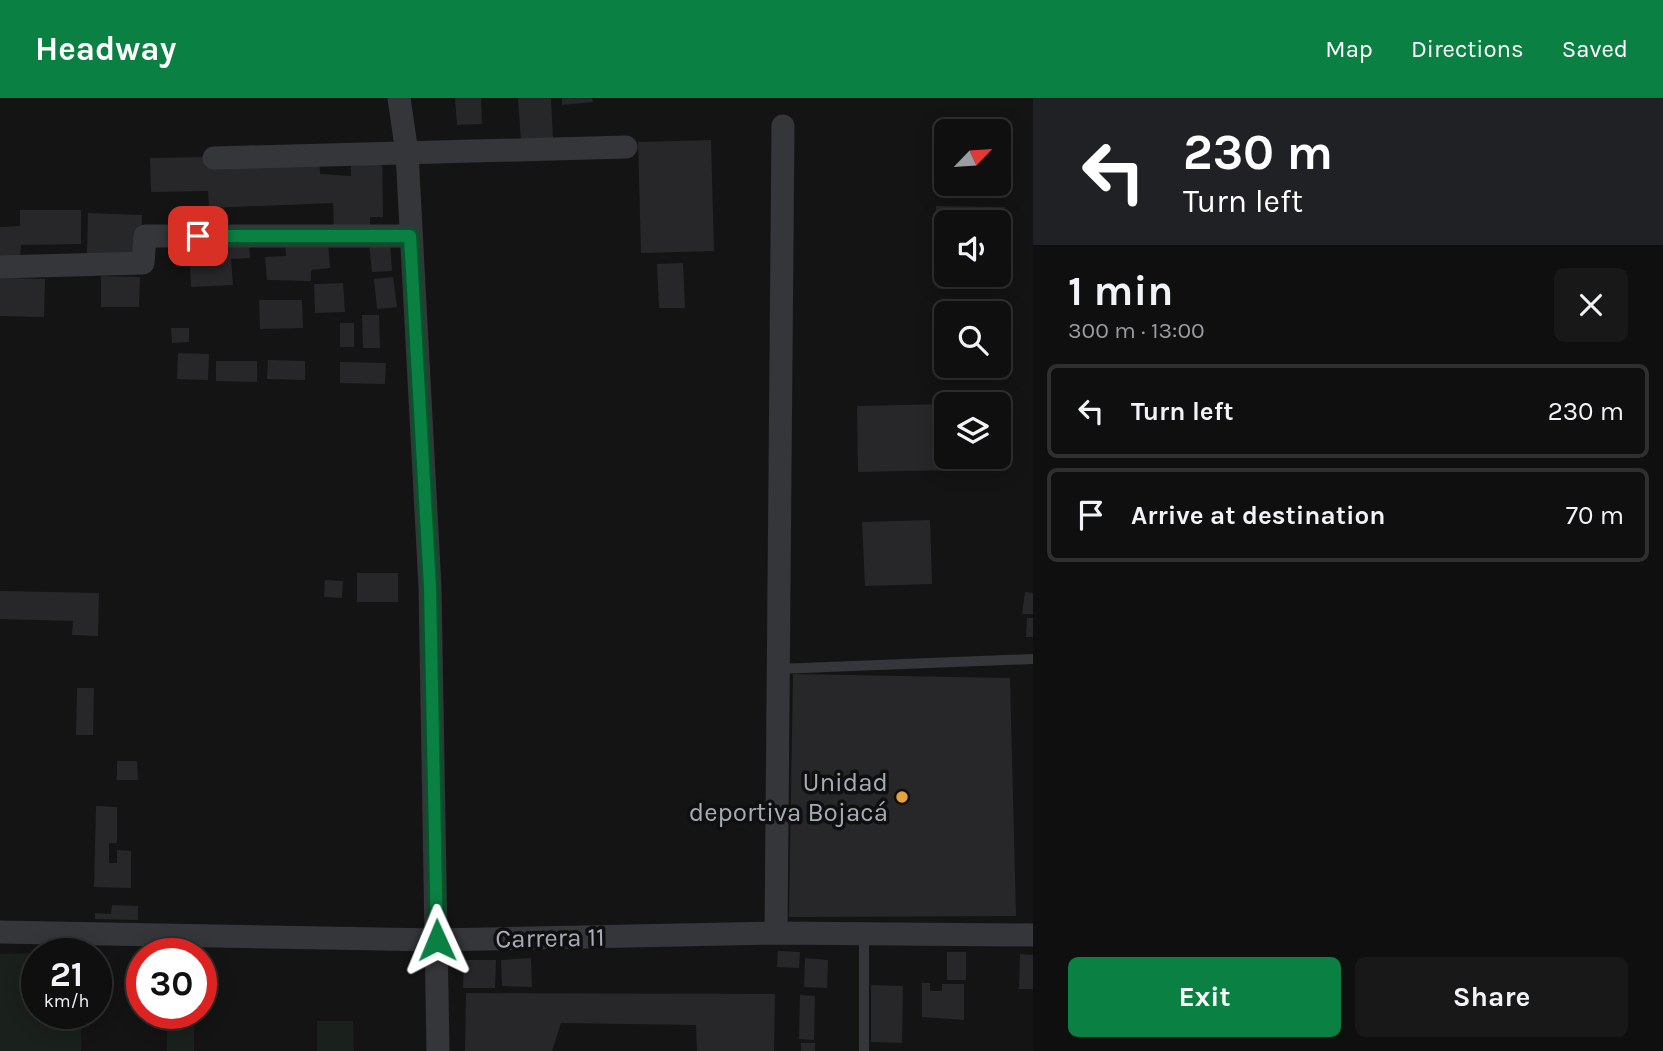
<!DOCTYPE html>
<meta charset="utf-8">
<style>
:root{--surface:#0f0f10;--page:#181819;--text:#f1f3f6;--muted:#9b9c9f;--line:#2f2f30;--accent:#0b8043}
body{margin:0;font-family:Karla,sans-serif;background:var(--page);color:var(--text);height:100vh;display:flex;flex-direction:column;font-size:26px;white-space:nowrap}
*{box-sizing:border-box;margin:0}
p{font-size:23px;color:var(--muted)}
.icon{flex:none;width:38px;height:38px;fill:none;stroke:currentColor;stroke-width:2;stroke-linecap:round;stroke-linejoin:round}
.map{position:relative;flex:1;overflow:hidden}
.panel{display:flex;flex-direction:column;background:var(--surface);width:630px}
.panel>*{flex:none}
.guide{background:#202124;color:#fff;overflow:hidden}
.needle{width:46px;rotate:65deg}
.controls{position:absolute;left:934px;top:21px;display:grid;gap:14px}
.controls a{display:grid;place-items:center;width:77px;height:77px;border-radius:10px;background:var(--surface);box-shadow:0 4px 18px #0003,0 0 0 2px var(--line);font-size:35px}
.speed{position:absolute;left:21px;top:840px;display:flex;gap:14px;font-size:35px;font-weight:700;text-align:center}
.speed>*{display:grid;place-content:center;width:91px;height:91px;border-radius:50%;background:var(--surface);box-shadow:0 4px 18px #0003,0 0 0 2px var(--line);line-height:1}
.speed small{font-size:18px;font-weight:400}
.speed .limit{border:10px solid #d22;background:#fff;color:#111}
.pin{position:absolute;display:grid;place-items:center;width:60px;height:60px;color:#fff;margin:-30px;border-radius:14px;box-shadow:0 4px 10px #0006}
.me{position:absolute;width:77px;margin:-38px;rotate:359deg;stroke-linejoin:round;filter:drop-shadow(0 0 5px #0008)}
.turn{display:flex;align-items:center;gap:24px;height:147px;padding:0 35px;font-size:32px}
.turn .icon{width:91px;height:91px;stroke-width:2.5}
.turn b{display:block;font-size:49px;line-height:60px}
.round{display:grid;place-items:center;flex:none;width:74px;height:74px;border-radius:10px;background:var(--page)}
.overview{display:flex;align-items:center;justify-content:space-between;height:119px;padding:0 35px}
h1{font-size:42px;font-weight:700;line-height:52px}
.button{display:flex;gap:14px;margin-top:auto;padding:14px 35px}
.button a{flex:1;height:80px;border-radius:10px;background:var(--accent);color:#fff;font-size:28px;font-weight:700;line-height:80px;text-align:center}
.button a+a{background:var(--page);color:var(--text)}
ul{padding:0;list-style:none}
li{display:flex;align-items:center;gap:21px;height:94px;margin:0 14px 10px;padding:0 21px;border:4px solid var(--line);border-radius:10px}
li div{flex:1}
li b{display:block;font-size:26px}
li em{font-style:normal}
header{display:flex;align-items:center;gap:42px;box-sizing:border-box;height:98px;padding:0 35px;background:var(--accent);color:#fff}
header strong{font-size:33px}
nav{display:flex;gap:38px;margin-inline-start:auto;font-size:24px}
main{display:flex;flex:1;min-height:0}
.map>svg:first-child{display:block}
.green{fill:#1a201b}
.building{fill:#272729}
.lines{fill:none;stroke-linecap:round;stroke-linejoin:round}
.service{stroke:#35363a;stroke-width:10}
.minor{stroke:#35363a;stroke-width:23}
.route-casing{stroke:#07532c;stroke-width:18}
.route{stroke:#0b8043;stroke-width:12}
.poi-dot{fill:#e6a33b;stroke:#0f0f10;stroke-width:2.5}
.labels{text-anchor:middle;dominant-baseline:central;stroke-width:7;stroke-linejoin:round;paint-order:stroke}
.poi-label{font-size:26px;fill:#a6abb5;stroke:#0f0f10;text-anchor:end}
.street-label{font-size:26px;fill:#a6abb5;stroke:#0f0f10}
</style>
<header>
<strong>Headway</strong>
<nav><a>Map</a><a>Directions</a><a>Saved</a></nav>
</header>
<main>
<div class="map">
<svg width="1033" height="953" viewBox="0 0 1033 953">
<rect width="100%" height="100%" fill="#141415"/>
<g class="green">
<polygon points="80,854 37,856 37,915 81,915 81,953 0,953 0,856"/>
<rect x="167" y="915" width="27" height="38"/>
<polygon points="317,923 353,923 354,953 317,953"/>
</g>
<g class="building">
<polygon points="455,0 481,0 482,26 457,27"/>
<polygon points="518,0 551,0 553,42 521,43"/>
<polygon points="562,0 592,0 593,4 562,7"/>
<polygon points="711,42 714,153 641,155 638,44"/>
<polygon points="350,47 382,48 383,119 370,119 370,131 334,131 333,105 209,110 208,93 151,94 150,60 208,59 319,48 320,76 351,78"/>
<polygon points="938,57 947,57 947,86 999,86 999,57 1008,57 1008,98 938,98"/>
<polygon points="936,108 1005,109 1004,153 999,153 999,124 947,124 947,152 935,152"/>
<polygon points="20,112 81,112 81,146 21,147 20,161 0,161 0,129 20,128"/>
<polygon points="88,115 142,117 141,157 87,156"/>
<polygon points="285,144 328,144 330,170 311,172 311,183 267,182 265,159 286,158"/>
<polygon points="390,144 392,173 372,174 369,146"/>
<polygon points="249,145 250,160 231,161 233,187 191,189 189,146"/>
<polygon points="683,165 685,210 659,210 657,166"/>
<polygon points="101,178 140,179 139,209 101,209"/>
<polygon points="393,179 397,209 377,211 374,181"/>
<polygon points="0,180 45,181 44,219 0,218"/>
<polygon points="343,185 345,214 315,215 314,186"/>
<polygon points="259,202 302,202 303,230 260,231"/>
<polygon points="362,217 379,217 380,250 363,250"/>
<rect x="340" y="225" width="14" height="24"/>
<polygon points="171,230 189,230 189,244 172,245"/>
<polygon points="178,255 209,256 208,282 177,281"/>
<polygon points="268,262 305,263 305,282 267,281"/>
<polygon points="216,263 257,263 257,284 216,283"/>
<polygon points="340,264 386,265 385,286 340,285"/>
<polygon points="999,301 1003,371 858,374 857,308 947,306 947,359 999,359"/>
<polygon points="930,422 932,486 865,488 862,424"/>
<rect x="357" y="475" width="41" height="29"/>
<polygon points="325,482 343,483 342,500 324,499"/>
<polygon points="0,493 99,495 98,538 72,537 73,523 0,521"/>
<polygon points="1025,494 1033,495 1033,516 1022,516"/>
<polygon points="1027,520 1033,520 1033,539 1026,539"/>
<polygon points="793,576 1010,580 1016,818 789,819"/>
<polygon points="77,590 94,590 93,637 76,637"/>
<polygon points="117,663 137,663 138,682 117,682"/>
<polygon points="96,708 117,709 117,745 109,745 109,765 117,765 117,752 131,753 131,790 94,789"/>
<polygon points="112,807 138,808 138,822 95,821 95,815 111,816"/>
<polygon points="778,853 800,854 799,870 777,869"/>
<rect x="947" y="854" width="19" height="28"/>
<polygon points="1020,856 1033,857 1033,891 1019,891"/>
<polygon points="531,860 532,889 502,888 501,862"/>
<polygon points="805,860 828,862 827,890 804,889"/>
<polygon points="464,862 496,862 495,890 463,890"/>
<polygon points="922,885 930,885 930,893 942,893 942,886 964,886 964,922 922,919"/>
<polygon points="871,887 903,888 902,945 871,944"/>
<polygon points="466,895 775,896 774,953 697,953 696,927 561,925 552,953 465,953"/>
<polygon points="800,897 815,898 814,942 799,941"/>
<rect x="801" y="945" width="14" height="8"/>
</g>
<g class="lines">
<g class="service">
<polyline points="777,571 1033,561"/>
<polyline points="864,953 864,836"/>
</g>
<g class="minor">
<polyline points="399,0 407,55 430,489 438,953"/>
<polyline points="214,60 626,49"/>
<polyline points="0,169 143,165 145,138 410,138"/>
<polyline points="0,834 437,842 776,835 1033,837"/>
<polyline points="776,835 783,28"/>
</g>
</g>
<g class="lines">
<defs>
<polyline id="route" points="198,138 410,138 430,489 437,842"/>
</defs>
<use href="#route" class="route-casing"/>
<use href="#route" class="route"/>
</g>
<circle class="poi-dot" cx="902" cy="699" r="7"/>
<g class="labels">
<g class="poi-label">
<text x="888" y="684">Unidad<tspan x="888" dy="30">deportiva Bojacá</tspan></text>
</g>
<g class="street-label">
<text transform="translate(550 840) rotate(-1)">Carrera 11</text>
</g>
</g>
</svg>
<div class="controls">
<a><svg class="needle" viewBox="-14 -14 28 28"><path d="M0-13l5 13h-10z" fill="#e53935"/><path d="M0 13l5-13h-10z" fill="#9b9c9f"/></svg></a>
<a><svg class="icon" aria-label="sound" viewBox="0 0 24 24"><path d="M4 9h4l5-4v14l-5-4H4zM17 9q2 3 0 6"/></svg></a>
<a><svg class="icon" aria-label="search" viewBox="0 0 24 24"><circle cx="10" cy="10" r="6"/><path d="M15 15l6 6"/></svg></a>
<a><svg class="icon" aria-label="layers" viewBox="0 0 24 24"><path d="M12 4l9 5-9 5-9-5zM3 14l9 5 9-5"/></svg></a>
</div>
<div class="speed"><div>21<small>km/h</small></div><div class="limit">30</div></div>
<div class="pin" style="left:198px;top:138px;background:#d93025"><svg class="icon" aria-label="arrive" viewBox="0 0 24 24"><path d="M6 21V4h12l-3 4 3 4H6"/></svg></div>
<svg class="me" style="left:437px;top:842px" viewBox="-20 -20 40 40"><path d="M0-17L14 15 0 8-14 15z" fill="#0b8043" stroke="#fff" stroke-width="4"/></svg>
</div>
<section class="panel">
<div class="guide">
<div class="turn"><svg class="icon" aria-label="left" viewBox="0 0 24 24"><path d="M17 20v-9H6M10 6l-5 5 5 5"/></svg><div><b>230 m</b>Turn left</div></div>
</div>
<div class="overview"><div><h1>1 min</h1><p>300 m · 13:00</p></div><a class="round"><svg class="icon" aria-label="close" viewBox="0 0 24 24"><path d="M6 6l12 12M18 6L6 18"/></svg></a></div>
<ul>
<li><svg class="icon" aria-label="left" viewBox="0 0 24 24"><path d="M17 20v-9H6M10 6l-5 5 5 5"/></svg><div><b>Turn left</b></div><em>230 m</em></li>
<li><svg class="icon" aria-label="arrive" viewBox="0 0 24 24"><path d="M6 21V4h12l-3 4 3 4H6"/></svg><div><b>Arrive at destination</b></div><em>70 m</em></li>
</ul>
<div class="button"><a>Exit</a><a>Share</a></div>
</section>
</main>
